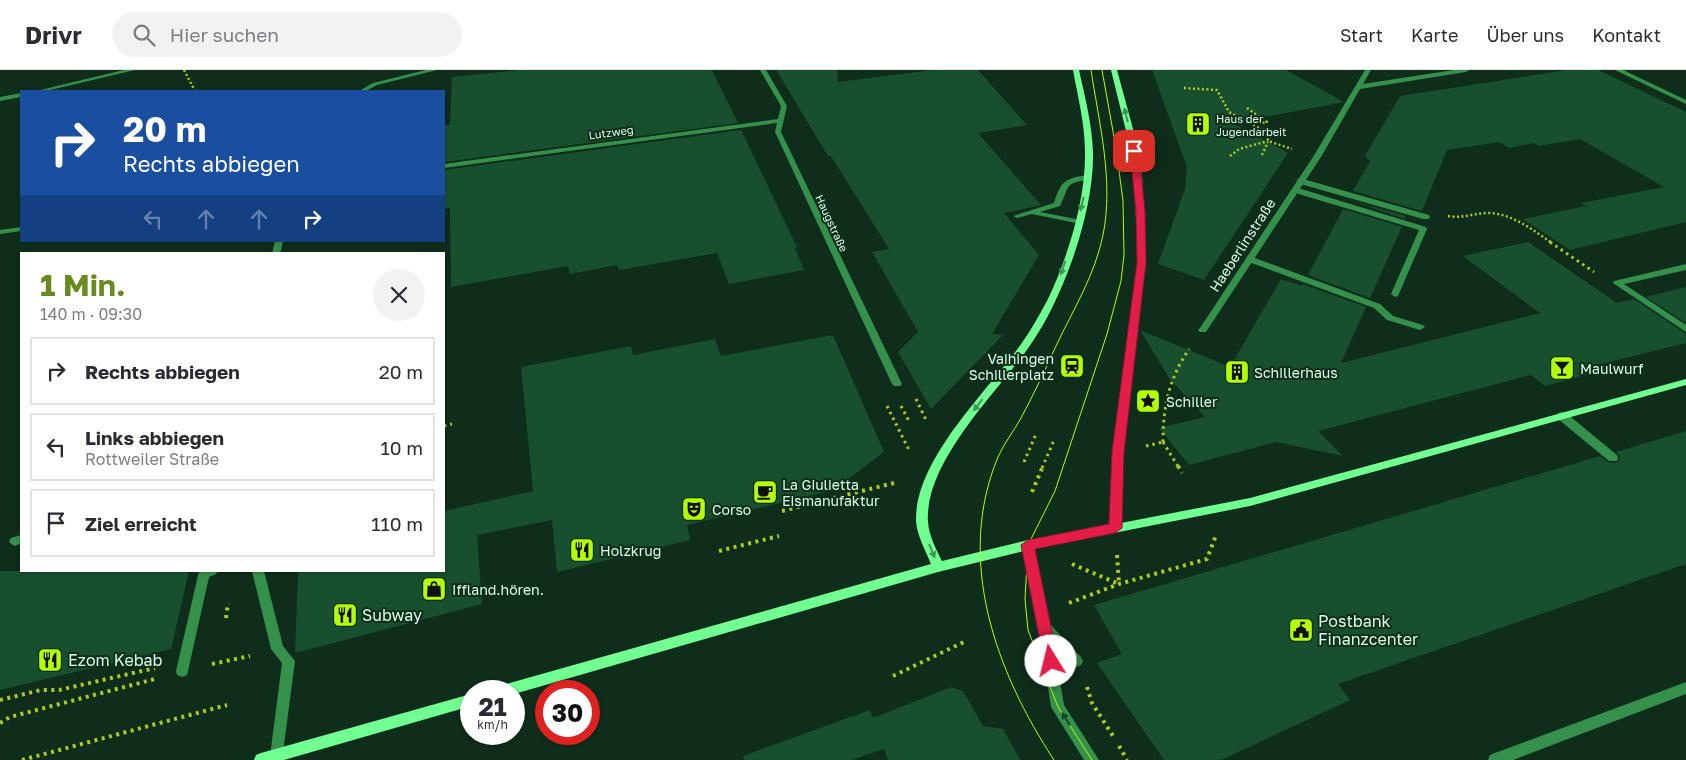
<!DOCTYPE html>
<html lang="de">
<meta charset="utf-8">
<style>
:root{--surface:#fff;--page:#f2f2f3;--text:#2b2b33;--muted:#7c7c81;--line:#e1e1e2;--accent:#688a1f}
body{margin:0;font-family:"Golos Text",sans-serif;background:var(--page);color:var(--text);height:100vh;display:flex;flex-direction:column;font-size:19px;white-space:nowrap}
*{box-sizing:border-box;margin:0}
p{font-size:16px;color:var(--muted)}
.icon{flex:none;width:28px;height:28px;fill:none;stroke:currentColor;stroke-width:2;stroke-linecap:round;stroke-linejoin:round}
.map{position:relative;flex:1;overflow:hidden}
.panel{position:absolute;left:20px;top:182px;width:425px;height:320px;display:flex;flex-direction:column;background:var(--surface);border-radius:0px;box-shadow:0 1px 4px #0004}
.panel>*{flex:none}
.hud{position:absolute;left:20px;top:20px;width:425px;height:152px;border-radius:0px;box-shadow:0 1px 4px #0004;background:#1a4fa0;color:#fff;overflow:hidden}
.speed{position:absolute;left:460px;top:610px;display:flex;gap:10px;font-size:25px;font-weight:700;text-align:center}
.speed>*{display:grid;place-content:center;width:65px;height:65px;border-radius:50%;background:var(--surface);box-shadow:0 1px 4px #0004;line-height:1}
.speed small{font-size:12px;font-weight:400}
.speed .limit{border:8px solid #d22;background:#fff;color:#111}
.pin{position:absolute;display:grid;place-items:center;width:42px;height:42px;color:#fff;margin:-21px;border-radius:10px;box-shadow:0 2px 8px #0006}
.me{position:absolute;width:55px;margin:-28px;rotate:351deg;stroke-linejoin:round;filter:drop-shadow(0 0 4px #0008)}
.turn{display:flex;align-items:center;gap:18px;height:105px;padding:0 20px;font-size:22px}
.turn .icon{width:65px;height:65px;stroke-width:2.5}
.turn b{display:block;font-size:35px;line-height:42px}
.lanes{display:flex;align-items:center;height:48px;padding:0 20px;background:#0003;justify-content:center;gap:25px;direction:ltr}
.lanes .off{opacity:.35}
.round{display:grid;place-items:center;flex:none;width:52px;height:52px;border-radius:26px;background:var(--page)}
.head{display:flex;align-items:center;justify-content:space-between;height:85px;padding:0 20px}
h1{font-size:30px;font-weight:700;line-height:38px;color:var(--accent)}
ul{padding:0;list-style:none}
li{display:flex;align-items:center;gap:15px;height:68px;margin:0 10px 8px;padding:0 10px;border:2px solid var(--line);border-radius:0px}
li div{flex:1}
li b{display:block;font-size:19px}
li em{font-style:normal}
header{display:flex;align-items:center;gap:30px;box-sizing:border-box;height:70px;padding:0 25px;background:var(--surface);border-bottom:1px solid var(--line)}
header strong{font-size:24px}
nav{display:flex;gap:28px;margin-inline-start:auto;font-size:18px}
.search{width:350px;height:45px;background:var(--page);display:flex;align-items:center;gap:12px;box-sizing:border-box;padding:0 18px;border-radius:28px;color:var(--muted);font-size:19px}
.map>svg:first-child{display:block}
.building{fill:#18502f}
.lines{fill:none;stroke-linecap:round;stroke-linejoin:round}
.path-far2{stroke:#b1ca23;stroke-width:2.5;stroke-dasharray:2 2.5;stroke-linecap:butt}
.path-far1{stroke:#b1ca23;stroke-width:3;stroke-dasharray:2.5 4;stroke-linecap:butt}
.path{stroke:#b1ca23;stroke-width:4;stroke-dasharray:3 4.5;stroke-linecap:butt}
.service{fill:#35904b;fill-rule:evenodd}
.pedestrian{fill:#35904b;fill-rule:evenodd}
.minor{fill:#35904b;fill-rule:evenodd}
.secondary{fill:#71ff92;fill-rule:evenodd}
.tram{stroke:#b2ff06;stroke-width:1}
.oneway{fill:#409656}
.oneway2{fill:#184626}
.route{fill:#e11d48;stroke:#92132f}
.labels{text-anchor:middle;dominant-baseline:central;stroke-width:4;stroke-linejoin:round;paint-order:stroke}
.far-poi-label{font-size:11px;fill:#daffe6;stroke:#0e2d1a;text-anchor:start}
.far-street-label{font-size:11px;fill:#daffe6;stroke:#0e2d1a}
.street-label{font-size:14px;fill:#daffe6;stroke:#0e2d1a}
.poi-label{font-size:14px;fill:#daffe6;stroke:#0e2d1a;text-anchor:start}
.near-poi-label{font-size:16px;fill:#daffe6;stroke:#0e2d1a;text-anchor:start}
</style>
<header>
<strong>Drivr</strong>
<div class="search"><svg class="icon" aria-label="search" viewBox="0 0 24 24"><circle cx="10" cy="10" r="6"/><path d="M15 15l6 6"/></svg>Hier suchen</div>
<nav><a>Start</a><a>Karte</a><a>Über uns</a><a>Kontakt</a></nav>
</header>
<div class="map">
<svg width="1686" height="690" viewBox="0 0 1686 690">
<rect width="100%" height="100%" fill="#0e2d1a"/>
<g class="building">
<polygon points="519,0 712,0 738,53 444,92 444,55 450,55 452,7"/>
<polygon points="776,0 837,0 838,12 933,0 978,0 1027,55 978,63 1041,135 1004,143 1039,185 992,264 1003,265 931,339 898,282 918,262 872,182 889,179 831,86 828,86"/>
<polygon points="1152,0 1286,0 1344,32 1232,53 1288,83 1204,210 1158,194 1185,119 1187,97"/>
<polygon points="1567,0 1598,0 1686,42 1686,152 1570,180 1523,149 1586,136 1581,133 1664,117 1580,69 1538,76 1534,73 1509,78 1499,72 1447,80 1422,141 1353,121 1370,91 1365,86 1400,26"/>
<polygon points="741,60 797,177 795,178 804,200 729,214 717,183 619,200 617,195 570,204 568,196 451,217 450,138 444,139 444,100"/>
<polygon points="1349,130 1406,146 1405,149"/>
<polygon points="1343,139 1402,157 1370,228 1308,205"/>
<polygon points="1528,172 1617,233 1634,229 1686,264 1686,273 1585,298 1592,303 1545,316 1531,305 1318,361 1343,386 1276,372 1189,395 1159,358 1205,347 1169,308 1140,260 1230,297 1281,209 1302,216 1303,214 1366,237 1341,293 1540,243 1463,186"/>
<polygon points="1686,217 1686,253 1646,227"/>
<polygon points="833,265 884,382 834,420 687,455 690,470 557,502 552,450 477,465 482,534 295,583 298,501 444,501 444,441 533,421 521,297 631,276 633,285 715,269 721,286"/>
<polygon points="1686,361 1686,494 1338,614 1350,630 1221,690 1164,690 1097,593 1122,584 1094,535 1600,386 1608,392 1617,393 1620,387 1616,382"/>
<polygon points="0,501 189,501 171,579 0,620"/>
<polygon points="951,617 963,621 983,656 1003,659 1020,690 888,690 884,679 852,690 744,690 743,686 870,640 873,648"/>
</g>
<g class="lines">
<g class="path-far2">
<polyline points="184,0 195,21"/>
<polyline points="1184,18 1217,20 1229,42 1268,63 1268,71 1292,79"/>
<polyline points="1247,38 1267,52 1254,54"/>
<polyline points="1262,85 1268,72"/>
<polyline points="1230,86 1239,79 1268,71"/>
<path d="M1448 146C1462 149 1474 143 1488 143 1511 143 1533 160 1552 173"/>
</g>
<g class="path-far1">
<polyline points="1550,172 1594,202"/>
<polyline points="916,329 927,352"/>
<polyline points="887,336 910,382"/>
<polyline points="901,336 910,353"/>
<polyline points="444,356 452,354"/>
<path d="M1163 372C1163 336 1169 309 1189 279"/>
<polyline points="1163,372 1179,398"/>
<polyline points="1146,376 1163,372"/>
<polyline points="1024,392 1036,364"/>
<polyline points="1042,398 1054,370"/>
</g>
<g class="path">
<polyline points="1178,396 1182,403"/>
<polyline points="1032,422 1043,396"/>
<polyline points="782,441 894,413"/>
<polyline points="719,481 779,466"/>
<polyline points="1117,485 1119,514"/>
<polyline points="1072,494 1119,514"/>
<polyline points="1069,533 1119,514 1207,489 1216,465"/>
<polyline points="226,548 228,533"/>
<polyline points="212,594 250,586"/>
<polyline points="893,606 966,571"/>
<polyline points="1087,617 1092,633 1113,666"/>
<polyline points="0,630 41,620 59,620 155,598"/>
<polyline points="0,653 10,647 155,609"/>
<polyline points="1119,676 1127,690"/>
<polyline points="22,690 227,635"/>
</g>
<g class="service">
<path d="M1088 105H1091V109C1064 114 1071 113 1060 136L1040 142 1081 150V154L1032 144 1017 148 1013 146 1054 133C1061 111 1065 108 1088 105Z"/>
<polygon points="1297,109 1303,109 1429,145 1430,147 1429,149 1423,149 1297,113"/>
<polygon points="1292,118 1298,118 1426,157 1427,159 1398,226 1395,227 1391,224 1419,160 1292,122"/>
<polygon points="1246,187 1252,187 1380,234 1393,246 1423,255 1425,257 1420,260 1387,250 1374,238 1246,191"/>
<polygon points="1686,194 1686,200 1624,214 1686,255 1686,262 1613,213 1614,211"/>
<polygon points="1562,342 1566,343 1617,385 1618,388 1617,391 1609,391 1558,349 1557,346 1558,343"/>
<polygon points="1045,552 1049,553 1081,587 1083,591 1081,595 1077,597 1073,595 1041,561 1039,557 1041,553"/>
<polygon points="1686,612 1686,624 1513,690 1488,690 1490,685 1495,683"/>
</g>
<g class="pedestrian">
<polygon points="21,157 21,161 0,164 0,160"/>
<polygon points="275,171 283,171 280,184 272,184"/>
<polygon points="21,465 21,473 15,476 11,474 9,471 11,468"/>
<polygon points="199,501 218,501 216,504 209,507 188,601 187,605 182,607 177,605 176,601"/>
<polygon points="252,501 264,501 283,576 295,591 282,690 272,690 270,686 282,593 271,579"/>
</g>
<g class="minor">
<polygon points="124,0 135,0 46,21 36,21"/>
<polygon points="426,0 437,0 377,15 366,21 359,21 373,13"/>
<polygon points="760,0 766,0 787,36 781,62 902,314 900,316 894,316 892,314 775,62 777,53 444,98 444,94 778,49 781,36"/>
<polygon points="1365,0 1371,0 1363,14 1454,0 1469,0 1466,2 1360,19 1321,87 1206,262 1200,262 1198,260 1200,258 1313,87"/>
<polygon points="1615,0 1623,0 1686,30 1686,34"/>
<polygon points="21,23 21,27 0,31 0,27"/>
<polygon points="1028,470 1032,472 1034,475 1051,557 1064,635 1099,690 1084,690 1051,637 1039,557 1022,475 1024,472"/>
</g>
<g class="secondary">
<path d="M1073 0H1079C1085 27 1092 54 1093 82 1094 127 1077 184 1058 225 1049 246 1037 266 1024 284 991 328 924 395 928 452 929 466 936 479 942 491L1028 470 1110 455 1113 382 1138 192 1134 104 1131 81 1111 0H1117L1139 81 1142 104 1146 192 1123 382 1121 453 1250 428 1686 309V315L1250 436 1028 480 938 502 514 624V621H497L498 617 503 615 931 494C926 481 917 466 916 451 915 390 985 324 1019 277 1030 262 1039 246 1048 229 1068 187 1086 129 1085 82 1085 55 1078 27 1073 0Z"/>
<polygon points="471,624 471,636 284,690 254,690 256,685 261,683"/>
</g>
<g class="tram">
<path d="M1054 690C996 602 955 490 998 387 1004 373 1014 361 1021 348 1034 324 1045 300 1056 276 1073 240 1095 205 1103 165 1114 111 1099 53 1091 0"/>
<polyline points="1092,690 1058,637 1028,560 1025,529 1028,475 1055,421 1107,264 1121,211 1124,185 1123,131 1116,78 1102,0"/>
</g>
</g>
<defs><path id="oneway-solid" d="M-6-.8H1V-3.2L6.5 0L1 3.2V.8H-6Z" transform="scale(1.25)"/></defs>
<g class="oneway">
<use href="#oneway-solid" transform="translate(1126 45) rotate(-104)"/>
<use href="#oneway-solid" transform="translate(1082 134) rotate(103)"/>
<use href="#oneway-solid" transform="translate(1063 198) rotate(108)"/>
<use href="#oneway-solid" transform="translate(978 335) rotate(128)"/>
<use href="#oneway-solid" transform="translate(932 481) rotate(67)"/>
</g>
<use class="oneway2" href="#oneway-solid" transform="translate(1066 649) rotate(-122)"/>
<polygon class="route" points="1134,79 1139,81 1145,142 1146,192 1124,382 1122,458 1115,463 1035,479 1058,591 1056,595 1051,597 1046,595 1044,591 1021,475 1028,470 1109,454 1112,382 1137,192 1136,142 1130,81"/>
<defs>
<symbol id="building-square" viewBox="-11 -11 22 22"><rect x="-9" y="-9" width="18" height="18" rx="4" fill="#b2ff06" stroke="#0e2d1a"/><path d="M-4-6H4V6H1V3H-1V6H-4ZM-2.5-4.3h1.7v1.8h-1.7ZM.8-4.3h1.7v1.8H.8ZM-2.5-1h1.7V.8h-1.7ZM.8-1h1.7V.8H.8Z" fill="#111"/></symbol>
<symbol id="station-square" viewBox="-11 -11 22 22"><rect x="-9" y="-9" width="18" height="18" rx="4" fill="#b2ff06" stroke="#0e2d1a"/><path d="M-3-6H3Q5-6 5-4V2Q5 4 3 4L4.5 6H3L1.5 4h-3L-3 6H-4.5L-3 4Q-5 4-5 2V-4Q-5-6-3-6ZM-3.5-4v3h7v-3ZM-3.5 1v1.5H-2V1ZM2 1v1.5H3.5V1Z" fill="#111"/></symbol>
<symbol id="bar-square" viewBox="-11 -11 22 22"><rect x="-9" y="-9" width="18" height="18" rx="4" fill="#b2ff06" stroke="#0e2d1a"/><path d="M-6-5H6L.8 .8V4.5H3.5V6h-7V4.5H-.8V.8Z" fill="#111"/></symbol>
<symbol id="sight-square" viewBox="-11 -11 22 22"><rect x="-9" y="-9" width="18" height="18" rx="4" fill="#b2ff06" stroke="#0e2d1a"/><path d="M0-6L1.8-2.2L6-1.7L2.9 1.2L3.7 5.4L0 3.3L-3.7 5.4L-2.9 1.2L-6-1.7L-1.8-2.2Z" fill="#111"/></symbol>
<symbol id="cafe-square" viewBox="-11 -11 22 22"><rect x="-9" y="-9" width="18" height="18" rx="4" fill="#b2ff06" stroke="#0e2d1a"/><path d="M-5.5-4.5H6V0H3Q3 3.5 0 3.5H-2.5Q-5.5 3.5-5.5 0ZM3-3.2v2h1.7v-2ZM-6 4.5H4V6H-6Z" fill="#111"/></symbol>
<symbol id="theatre-square" viewBox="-11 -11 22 22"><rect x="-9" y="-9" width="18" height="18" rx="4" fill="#b2ff06" stroke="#0e2d1a"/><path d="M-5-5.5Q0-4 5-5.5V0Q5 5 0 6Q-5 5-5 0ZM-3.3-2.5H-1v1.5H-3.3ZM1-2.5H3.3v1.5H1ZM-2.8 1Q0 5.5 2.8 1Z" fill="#111"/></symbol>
<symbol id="restaurant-square" viewBox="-11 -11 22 22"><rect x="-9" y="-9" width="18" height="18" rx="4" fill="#b2ff06" stroke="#0e2d1a"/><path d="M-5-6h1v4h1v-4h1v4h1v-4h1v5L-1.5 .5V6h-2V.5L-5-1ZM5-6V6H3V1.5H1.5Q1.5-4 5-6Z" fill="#111"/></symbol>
<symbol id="shop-square" viewBox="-11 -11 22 22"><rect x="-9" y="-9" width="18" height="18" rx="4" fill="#b2ff06" stroke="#0e2d1a"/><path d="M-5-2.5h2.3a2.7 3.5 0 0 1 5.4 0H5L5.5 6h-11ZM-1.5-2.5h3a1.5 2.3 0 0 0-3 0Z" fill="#111"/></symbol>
<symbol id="civic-square" viewBox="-11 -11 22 22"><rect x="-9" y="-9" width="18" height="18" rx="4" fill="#b2ff06" stroke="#0e2d1a"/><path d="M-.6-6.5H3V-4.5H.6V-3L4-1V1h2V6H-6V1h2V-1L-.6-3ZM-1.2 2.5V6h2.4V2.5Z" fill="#111"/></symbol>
</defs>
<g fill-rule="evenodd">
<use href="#building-square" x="1184" y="40" width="28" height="28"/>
<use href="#station-square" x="1058" y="282" width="28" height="28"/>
<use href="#bar-square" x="1548" y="284" width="28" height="28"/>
<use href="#building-square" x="1223" y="288" width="28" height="28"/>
<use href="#sight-square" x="1134" y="317" width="28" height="28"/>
<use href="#cafe-square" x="751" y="408" width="28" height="28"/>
<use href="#theatre-square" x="680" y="425" width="28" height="28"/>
<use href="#restaurant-square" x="568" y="466" width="28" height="28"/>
<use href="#shop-square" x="420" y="505" width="28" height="28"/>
<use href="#restaurant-square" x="331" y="531" width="28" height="28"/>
<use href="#civic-square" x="1287" y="546" width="28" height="28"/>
<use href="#restaurant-square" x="36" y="576" width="28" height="28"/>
</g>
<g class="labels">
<g class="far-poi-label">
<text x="1216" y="48">Haus der<tspan x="1216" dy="13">Jugendarbeit</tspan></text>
</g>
<g class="far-street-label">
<text transform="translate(611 62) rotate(-8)">Lutzweg</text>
<text transform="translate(832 153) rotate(65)">Haugstraße</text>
</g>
<g class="street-label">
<text transform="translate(1242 175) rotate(-57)">Haeberlinstraße</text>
</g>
<g class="poi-label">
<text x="1054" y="288" text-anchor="end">Vaihingen<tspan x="1054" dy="16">Schillerplatz</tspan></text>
<text x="1580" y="298">Maulwurf</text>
<text x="1254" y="302">Schillerhaus</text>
<text x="1166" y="331">Schiller</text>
<text x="782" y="414">La Giulietta<tspan x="782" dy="16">Eismanufaktur</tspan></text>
<text x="712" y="439">Corso</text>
<text x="600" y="480">Holzkrug</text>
<text x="452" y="519">Iffland.hören.</text>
</g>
<g class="near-poi-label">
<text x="362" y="545">Subway</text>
<text x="1318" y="551">Postbank<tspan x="1318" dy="18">Finanzcenter</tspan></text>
<text x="68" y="590">Ezom Kebab</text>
</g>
</g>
</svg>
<div class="speed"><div>21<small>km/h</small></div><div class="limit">30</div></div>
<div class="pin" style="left:1134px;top:81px;background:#d93025"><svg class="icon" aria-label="arrive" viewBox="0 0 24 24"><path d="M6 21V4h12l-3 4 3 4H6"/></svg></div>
<svg class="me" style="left:1051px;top:591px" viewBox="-20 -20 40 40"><circle r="19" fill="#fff"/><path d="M0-13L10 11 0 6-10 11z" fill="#e11d48"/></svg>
<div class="hud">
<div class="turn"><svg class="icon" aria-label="right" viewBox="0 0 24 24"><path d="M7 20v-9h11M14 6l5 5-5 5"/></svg><div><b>20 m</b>Rechts abbiegen</div></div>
<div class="lanes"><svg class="icon off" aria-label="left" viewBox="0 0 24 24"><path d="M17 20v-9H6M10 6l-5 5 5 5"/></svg><svg class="icon off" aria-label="ahead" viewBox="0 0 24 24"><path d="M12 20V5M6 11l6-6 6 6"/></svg><svg class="icon off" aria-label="ahead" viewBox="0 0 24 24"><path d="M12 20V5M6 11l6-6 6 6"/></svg><svg class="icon" aria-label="right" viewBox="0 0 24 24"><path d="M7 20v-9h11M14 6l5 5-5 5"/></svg></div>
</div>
<section class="panel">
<div class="head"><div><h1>1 Min.</h1><p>140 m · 09:30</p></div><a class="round"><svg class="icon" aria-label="close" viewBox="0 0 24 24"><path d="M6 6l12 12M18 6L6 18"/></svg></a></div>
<ul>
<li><svg class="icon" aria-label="right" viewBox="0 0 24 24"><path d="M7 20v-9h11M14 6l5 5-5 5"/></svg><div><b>Rechts abbiegen</b></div><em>20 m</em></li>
<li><svg class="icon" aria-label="left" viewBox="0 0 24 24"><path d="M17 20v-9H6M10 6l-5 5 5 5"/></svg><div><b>Links abbiegen</b><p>Rottweiler Straße</p></div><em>10 m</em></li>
<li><svg class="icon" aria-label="arrive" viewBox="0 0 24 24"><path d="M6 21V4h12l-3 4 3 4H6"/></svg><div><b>Ziel erreicht</b></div><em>110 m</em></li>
</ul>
</section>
</div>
